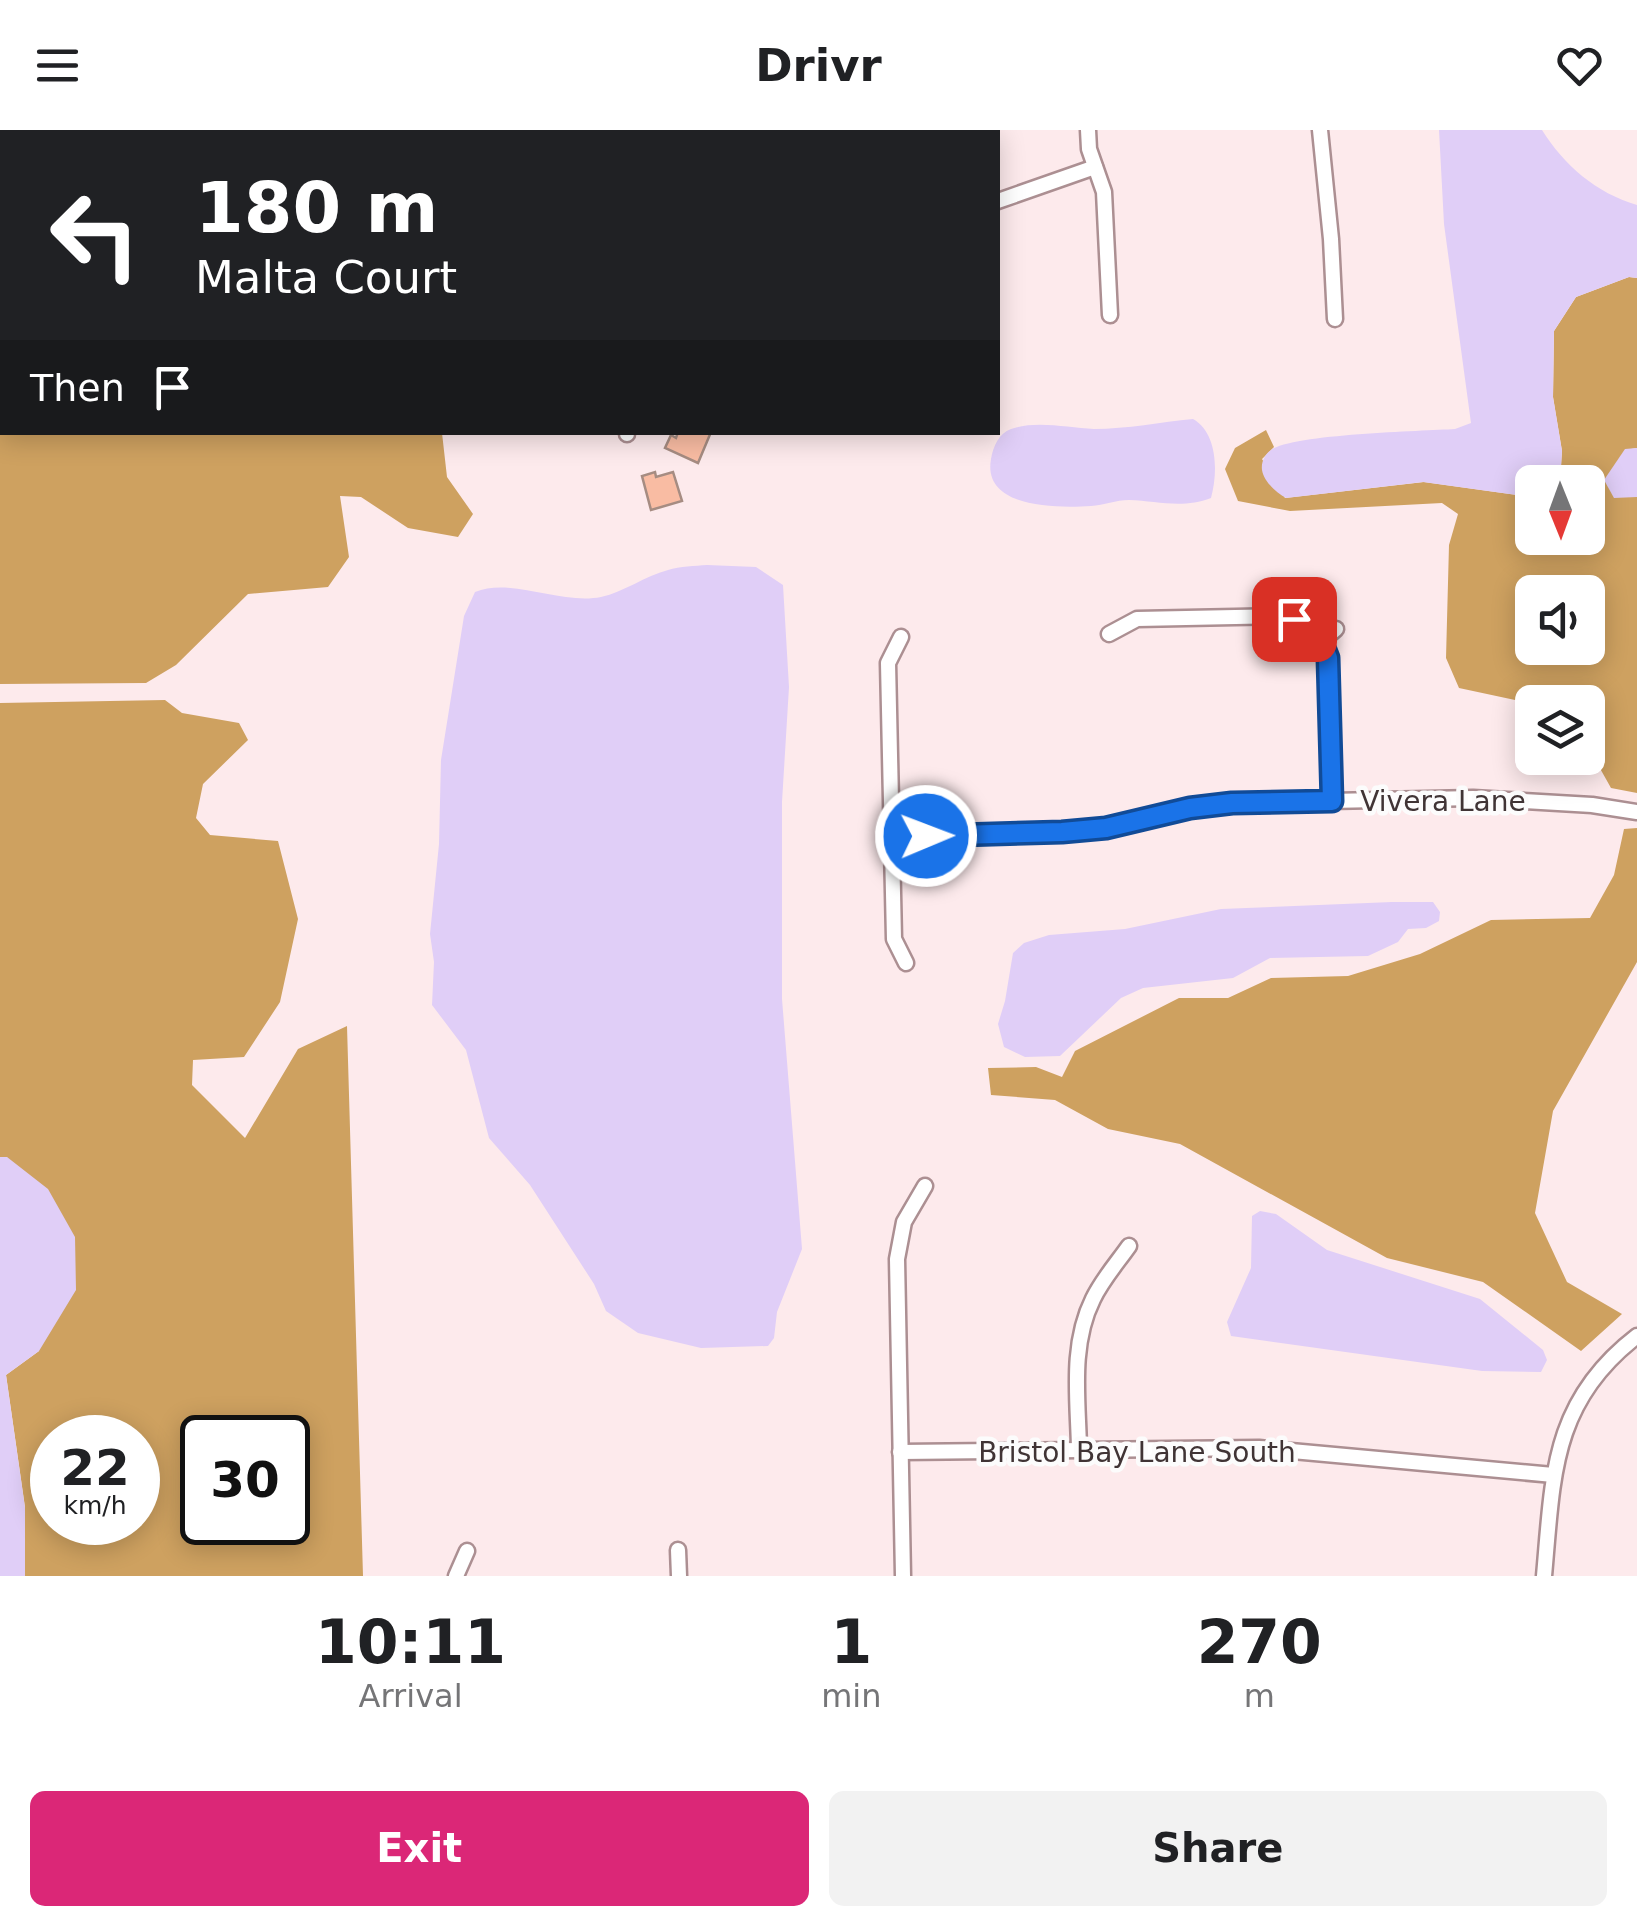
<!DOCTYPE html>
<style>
:root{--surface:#fff;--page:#f2f2f2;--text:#202124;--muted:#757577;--accent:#db2777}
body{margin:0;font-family:"DejaVu Sans",sans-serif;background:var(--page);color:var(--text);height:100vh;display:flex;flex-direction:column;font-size:38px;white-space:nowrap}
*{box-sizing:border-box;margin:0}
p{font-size:32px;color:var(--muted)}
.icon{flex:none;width:55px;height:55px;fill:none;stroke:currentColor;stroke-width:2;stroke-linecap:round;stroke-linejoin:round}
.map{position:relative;height:1446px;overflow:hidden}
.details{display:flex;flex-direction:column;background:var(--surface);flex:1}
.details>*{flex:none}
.guide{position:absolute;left:0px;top:0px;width:1000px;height:305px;box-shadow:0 5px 25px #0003;background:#202124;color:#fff;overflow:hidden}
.needle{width:65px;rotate:179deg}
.tools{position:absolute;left:1515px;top:335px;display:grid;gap:20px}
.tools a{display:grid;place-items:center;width:90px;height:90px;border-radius:15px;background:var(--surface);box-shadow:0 5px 25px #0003;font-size:50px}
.speed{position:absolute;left:30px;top:1285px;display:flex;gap:20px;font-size:50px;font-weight:700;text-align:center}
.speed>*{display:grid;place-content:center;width:130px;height:130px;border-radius:50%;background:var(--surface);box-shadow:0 5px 25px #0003;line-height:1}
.speed small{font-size:25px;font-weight:400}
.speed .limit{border:5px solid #111;border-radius:15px;background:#fff;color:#111}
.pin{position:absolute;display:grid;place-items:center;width:85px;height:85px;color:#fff;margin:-42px;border-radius:20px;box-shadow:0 5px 15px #0006}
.me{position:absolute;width:110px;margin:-55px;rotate:89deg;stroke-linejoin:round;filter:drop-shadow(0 0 8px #0008)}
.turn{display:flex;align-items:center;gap:35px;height:210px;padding:0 30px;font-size:45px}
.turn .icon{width:130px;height:130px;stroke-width:2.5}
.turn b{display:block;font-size:70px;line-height:85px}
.then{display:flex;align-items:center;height:95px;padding:0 30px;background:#0003;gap:20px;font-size:38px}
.eta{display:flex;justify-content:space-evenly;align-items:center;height:170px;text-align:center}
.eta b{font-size:60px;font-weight:700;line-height:70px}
.action{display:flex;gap:20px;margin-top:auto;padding:20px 30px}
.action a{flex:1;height:115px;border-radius:15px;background:var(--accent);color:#fff;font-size:40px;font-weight:700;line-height:115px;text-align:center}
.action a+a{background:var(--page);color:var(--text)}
header{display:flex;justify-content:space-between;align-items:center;height:130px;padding:0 30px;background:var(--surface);font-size:45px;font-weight:700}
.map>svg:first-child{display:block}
.forest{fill:#cea160;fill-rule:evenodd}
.water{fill:#e0cef7}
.building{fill:#f9bca3;stroke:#a68c82;stroke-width:2.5}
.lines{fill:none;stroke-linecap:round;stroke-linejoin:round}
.minor-casing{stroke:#ac8f92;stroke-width:19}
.minor{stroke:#fff;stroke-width:14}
.route-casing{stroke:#114b97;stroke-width:25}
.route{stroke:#1a73e8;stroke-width:18}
.labels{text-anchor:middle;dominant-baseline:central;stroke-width:9;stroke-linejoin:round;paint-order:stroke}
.street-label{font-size:28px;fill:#403435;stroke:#fcfcfc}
</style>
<header><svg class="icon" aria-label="menu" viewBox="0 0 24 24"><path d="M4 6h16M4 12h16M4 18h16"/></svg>Drivr<svg class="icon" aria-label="heart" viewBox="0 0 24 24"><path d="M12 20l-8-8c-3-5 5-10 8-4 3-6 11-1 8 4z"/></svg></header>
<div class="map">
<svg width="1637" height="1446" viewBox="0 0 1637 1446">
<rect width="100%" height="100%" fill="#fdeaec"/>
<g class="forest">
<polygon points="0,0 443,0 2,2 2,302 442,303 447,347 473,384 458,407 408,398 361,367 340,366 349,427 328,457 248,464 176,535 146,553 0,554"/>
<path d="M1629 147 1637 148V318L1625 320 1614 367H1637V663L1611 658 1588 617V572H1532V588L1515 570 1459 558 1446 528 1449 415 1458 384 1442 373 1290 381 1238 371 1225 339 1235 318 1266 300 1274 317 1262 329 1285 368 1424 352 1532 367V408H1588V352H1560L1562 321 1553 267 1554 201 1576 167ZM1532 462H1588V518H1532Z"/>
<path d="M165 570 182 583 239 593 248 610 203 654 196 688 210 705 278 711 298 789 280 872 244 927 193 930 192 955 245 1008 298 919 347 896 363 1446H25V1377L6 1245 39 1221 7 1027H0V573ZM52 1308H138V1392H52ZM202 1308H288V1392H202Z"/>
<polygon points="1637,698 1637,832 1553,981 1535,1083 1567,1152 1622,1184 1581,1221 1483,1152 1387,1128 1180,1014 1108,999 1055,970 991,965 988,938 1036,937 1062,947 1075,921 1179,868 1228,868 1271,848 1348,846 1420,824 1491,790 1590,788 1614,745 1624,699"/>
</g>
<g class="water">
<path d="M1439 0H1542C1564 35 1596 63 1637 75V148L1629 147 1576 167 1554 201 1553 267 1562 321 1560 352H1532V367L1423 352 1286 368C1276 362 1264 352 1262 340 1261 332 1265 324 1271 320 1293 304 1422 301 1455 299L1471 293 1444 94Z"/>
<path d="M1193 289C1218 303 1218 343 1211 368 1183 379 1157 371 1129 370 1116 370 1104 375 1091 376 1058 378 982 379 991 329 993 317 999 303 1011 299 1037 290 1068 298 1094 299 1127 299 1161 292 1193 289Z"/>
<polygon points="1637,318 1637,367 1614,368 1604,350 1625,319"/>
<path d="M707 435 756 437 783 455 789 557 782 672V869L802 1119 777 1182 774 1208 768 1216 701 1218 638 1203 606 1181 594 1154 530 1055 489 1008 466 920 432 875 434 832 430 804 439 714 441 630 464 486 475 462C511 447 561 475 601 467 624 462 645 446 668 440 680 436 695 436 707 435Z"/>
<polygon points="1392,772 1433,772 1440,782 1439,791 1426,798 1408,799 1398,812 1368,826 1270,828 1233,848 1143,858 1121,868 1060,926 1025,927 1004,917 998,894 1005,871 1013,823 1024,813 1049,805 1125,799 1221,779"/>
<polygon points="0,1027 7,1027 48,1059 75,1107 76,1160 39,1221 6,1245 25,1378 25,1446 0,1446"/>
<polygon points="1260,1081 1276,1084 1327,1120 1480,1169 1543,1220 1547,1230 1541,1242 1482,1241 1231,1206 1227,1192 1251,1138 1252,1086"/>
</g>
<g class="building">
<polygon points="678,302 711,302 698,333 665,318 671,305 676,308"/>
<polygon points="655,342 656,347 673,342 682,371 651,380 642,346"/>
</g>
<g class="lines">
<defs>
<g id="minor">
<polyline points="591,0 592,2"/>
<polyline points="1088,0 1089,19 1104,62 1110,185"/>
<polyline points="1320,0 1331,109 1335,189"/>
<polyline points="656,2 663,0"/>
<polyline points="998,71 1095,37"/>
<polyline points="627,304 627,302"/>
<polyline points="1109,504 1137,489 1279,486 1310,496 1322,511 1328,528 1331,671"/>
<polyline points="901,507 888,533 894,809 906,833"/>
<polyline points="1322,511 1336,499"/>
<polyline points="892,706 1062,702 1106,698 1189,678 1232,673 1473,668 1592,675 1637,682"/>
<path d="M1079 1318C1078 1269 1070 1215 1093 1169 1102 1150 1117 1133 1129 1116"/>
<polyline points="900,1322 1259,1318 1553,1345"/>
<polyline points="678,1420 679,1446"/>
<polyline points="456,1446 467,1421"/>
<polyline points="903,1446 897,1129 904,1092 925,1056"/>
<path d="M1544 1446C1553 1347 1551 1272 1637 1206"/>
</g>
</defs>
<use href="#minor" class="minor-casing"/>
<use href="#minor" class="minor"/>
</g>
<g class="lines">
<defs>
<path id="route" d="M926 706 1062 702 1106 698 1190 678 1232 673 1332 671 1328 528C1321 508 1313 498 1294 489"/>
</defs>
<use href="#route" class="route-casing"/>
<use href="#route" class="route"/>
</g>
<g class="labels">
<g class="street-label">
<text x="1443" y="671">Vivera Lane</text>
<text x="1137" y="1322">Bristol Bay Lane South</text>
</g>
</g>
</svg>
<div class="tools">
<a><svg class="needle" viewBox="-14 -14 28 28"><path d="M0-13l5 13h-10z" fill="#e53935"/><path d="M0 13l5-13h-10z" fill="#757577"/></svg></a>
<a><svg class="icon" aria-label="sound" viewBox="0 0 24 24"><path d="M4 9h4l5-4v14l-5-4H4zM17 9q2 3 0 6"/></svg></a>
<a><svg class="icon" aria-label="layers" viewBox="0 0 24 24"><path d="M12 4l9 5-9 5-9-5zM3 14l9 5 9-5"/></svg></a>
</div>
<div class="speed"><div>22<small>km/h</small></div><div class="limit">30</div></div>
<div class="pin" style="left:1294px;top:489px;background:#d93025"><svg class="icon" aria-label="arrive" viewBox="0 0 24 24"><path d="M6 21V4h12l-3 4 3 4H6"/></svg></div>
<svg class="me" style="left:926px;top:706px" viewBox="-20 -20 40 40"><circle r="17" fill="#1a73e8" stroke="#fff" stroke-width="3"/><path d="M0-11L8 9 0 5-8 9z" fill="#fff"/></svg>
<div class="guide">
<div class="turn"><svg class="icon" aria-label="left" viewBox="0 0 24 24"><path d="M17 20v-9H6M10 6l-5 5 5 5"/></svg><div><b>180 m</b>Malta Court</div></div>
<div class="then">Then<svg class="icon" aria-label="arrive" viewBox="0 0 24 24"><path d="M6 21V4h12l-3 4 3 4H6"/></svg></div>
</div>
</div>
<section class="details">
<div class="eta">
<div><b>10:11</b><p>Arrival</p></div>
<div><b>1</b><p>min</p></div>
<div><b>270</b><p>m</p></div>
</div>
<div class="action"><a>Exit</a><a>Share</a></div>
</section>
